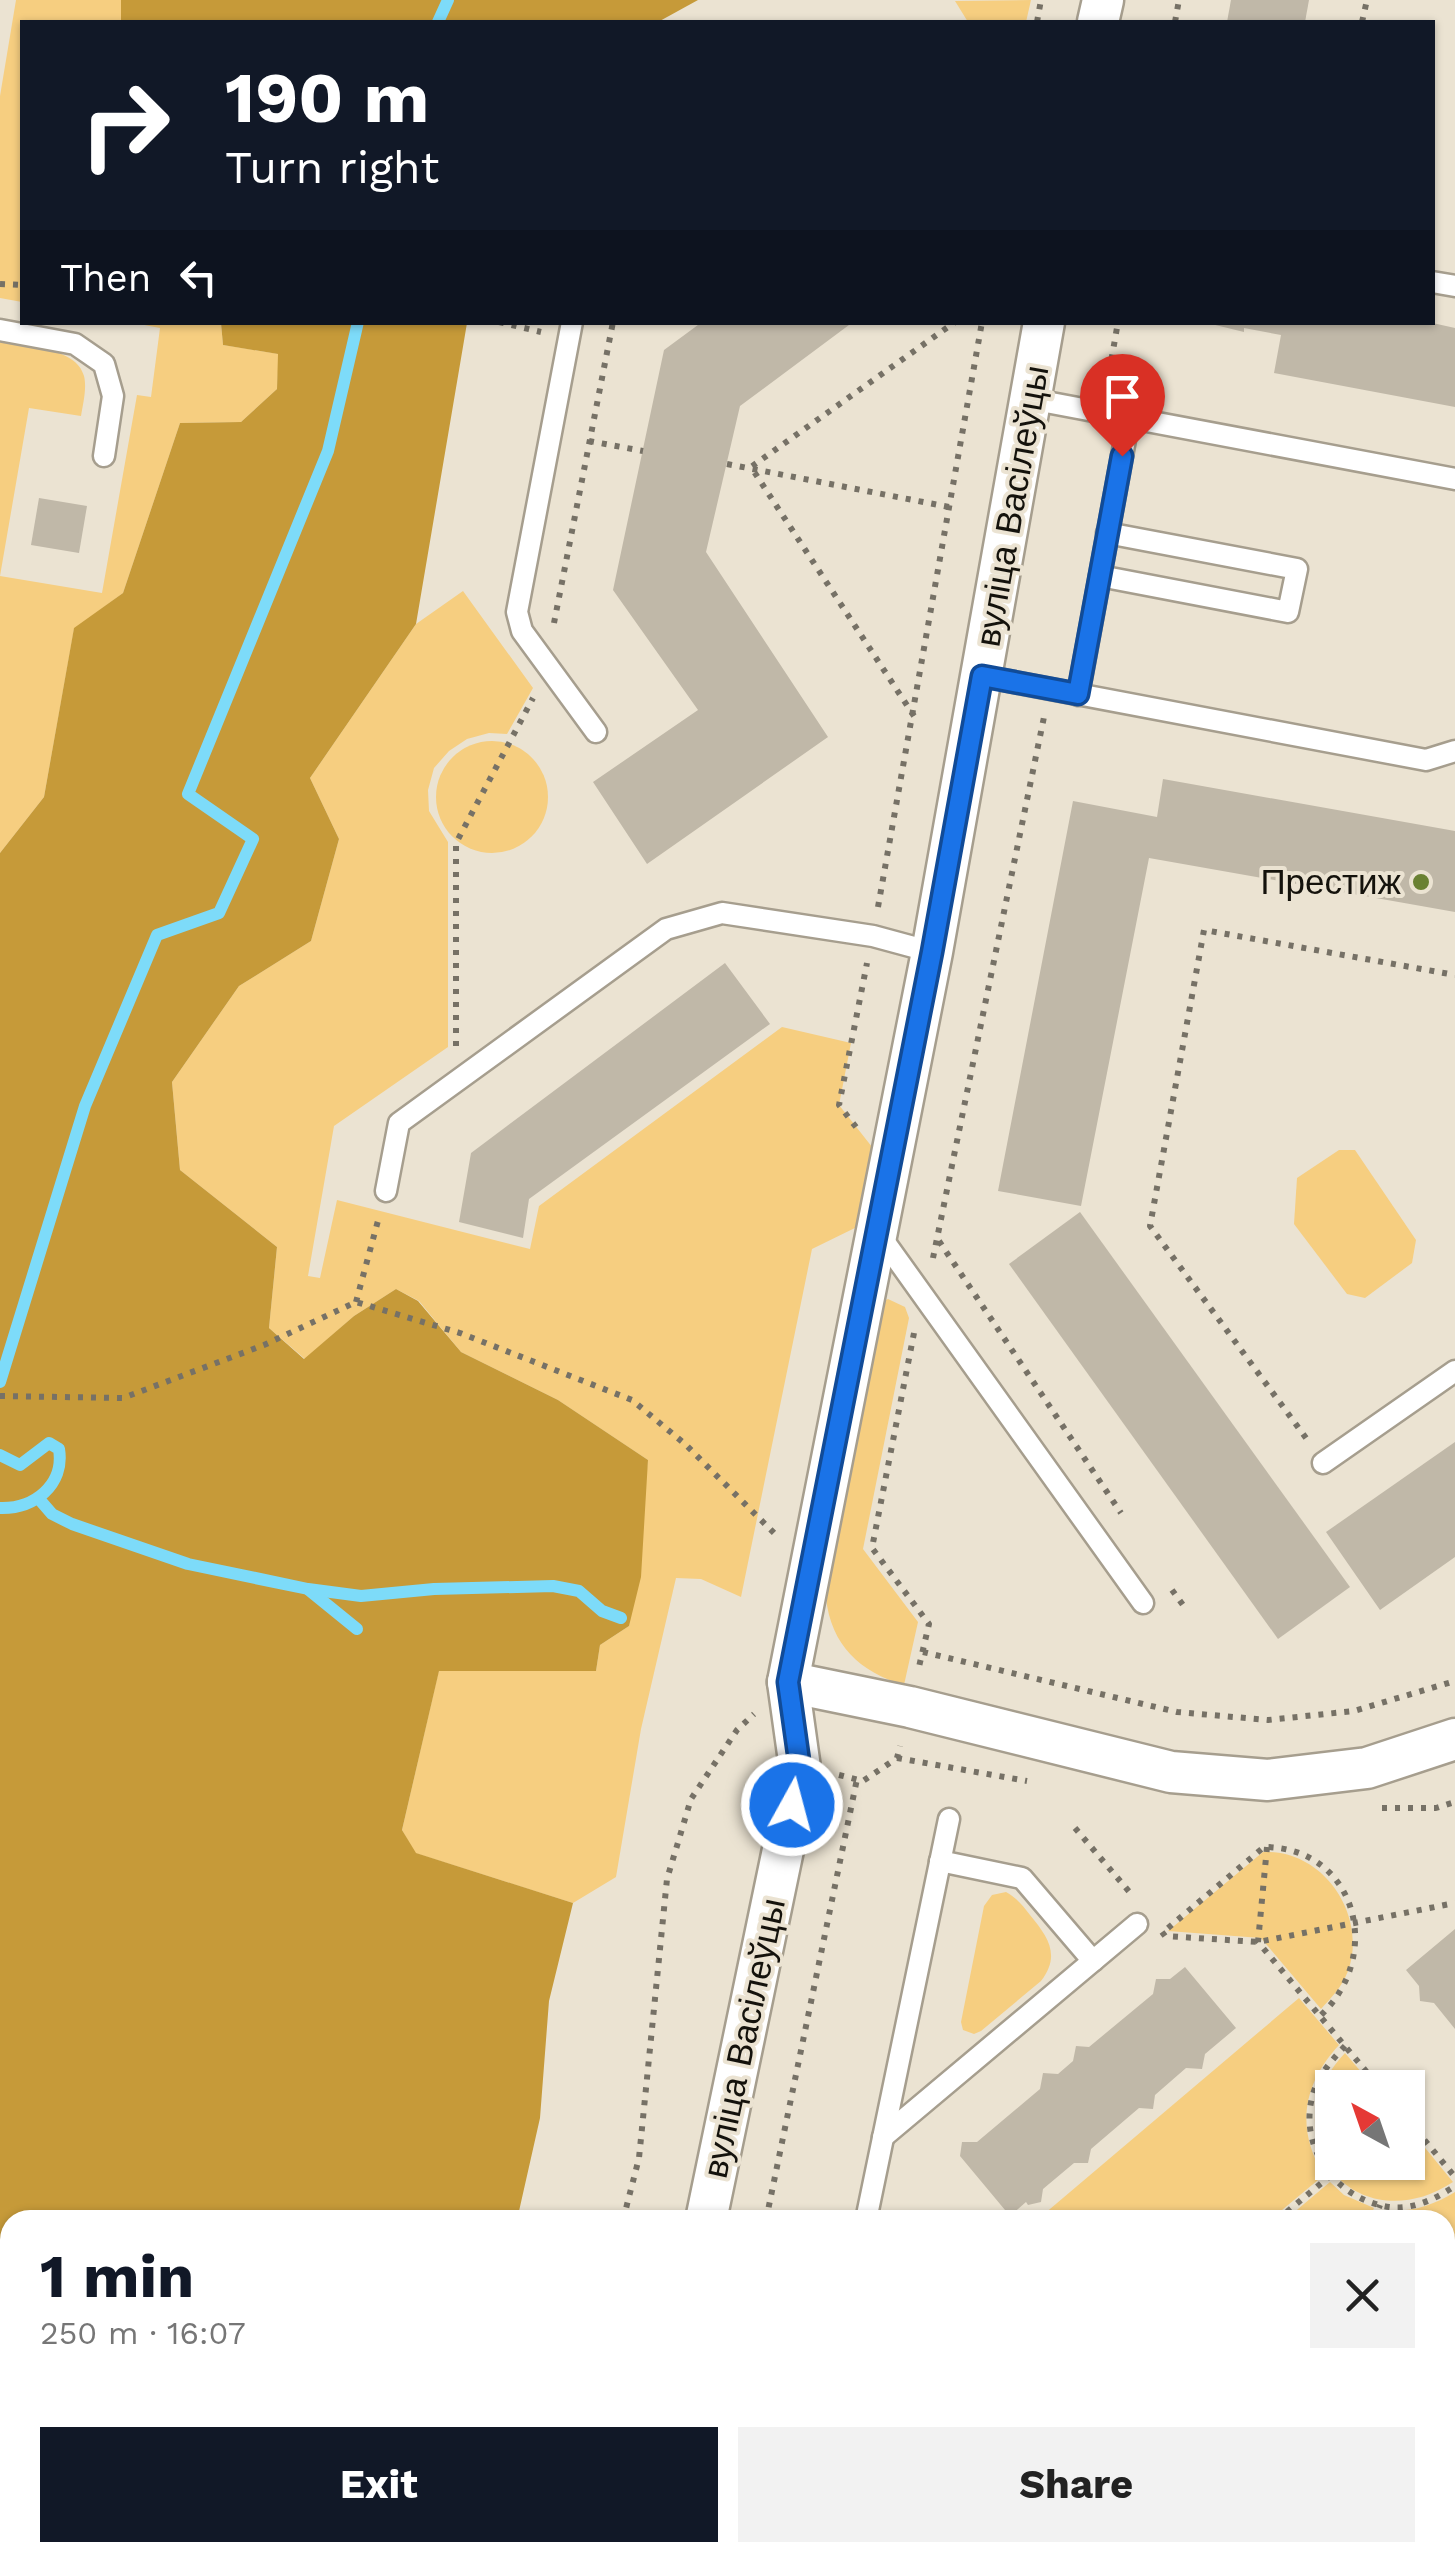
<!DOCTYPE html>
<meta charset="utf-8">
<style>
:root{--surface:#fff;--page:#f2f2f2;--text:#222;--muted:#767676;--accent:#111827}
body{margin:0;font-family:"Work Sans",sans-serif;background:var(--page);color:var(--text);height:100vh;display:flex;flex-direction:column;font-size:38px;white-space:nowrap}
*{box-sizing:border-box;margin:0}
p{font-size:32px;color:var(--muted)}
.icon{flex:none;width:55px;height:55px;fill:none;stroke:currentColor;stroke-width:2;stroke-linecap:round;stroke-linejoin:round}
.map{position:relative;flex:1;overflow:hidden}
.panel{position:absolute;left:0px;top:2210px;width:1455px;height:352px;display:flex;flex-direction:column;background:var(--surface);border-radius:30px 30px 0 0;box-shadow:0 2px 8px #0004}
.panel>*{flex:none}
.hud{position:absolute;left:20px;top:20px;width:1415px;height:305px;border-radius:0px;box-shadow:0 2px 8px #0004;background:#111827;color:#fff;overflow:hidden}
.needle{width:65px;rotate:320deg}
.controls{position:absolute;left:1315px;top:2070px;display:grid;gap:20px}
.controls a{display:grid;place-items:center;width:110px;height:110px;border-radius:0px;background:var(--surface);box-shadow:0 2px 8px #0004;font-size:50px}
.pin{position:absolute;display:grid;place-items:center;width:85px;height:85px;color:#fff;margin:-102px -42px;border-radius:50% 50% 50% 0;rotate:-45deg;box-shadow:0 0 10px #0007}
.pin .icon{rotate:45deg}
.me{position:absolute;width:110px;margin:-55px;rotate:7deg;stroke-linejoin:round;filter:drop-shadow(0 0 8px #0008)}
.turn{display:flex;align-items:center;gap:35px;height:210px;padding:0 40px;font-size:45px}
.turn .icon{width:130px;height:130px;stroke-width:2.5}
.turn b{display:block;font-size:70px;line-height:85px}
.then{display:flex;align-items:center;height:95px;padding:0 40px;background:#0003;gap:20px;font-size:38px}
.round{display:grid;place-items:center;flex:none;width:105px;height:105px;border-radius:0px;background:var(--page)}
.overview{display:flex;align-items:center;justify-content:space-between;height:170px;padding:0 40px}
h1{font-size:60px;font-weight:700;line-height:75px;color:var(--accent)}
.cta{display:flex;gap:20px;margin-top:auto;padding:20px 40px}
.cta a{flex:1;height:115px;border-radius:0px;background:var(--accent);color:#fff;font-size:40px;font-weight:700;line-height:115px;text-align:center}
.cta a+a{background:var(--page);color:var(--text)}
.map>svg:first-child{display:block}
.green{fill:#f6ce80}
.forest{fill:#c69a39}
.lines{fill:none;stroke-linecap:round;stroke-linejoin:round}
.stream{stroke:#7ddbf9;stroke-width:12}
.building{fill:#c0b8a8}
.service-casing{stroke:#a69e8e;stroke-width:25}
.minor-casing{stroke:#a69e8e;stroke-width:45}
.path{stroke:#767166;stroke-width:6;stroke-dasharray:5 8;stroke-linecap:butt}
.service{stroke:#fff;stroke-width:20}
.minor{stroke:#fff;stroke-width:40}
.route-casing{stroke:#114b97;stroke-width:25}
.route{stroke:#1a73e8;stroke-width:18}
.poi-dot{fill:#6a8132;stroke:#ebe3d2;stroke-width:4}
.labels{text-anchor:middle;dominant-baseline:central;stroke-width:8;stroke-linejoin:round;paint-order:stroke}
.street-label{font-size:35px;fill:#14120c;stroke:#ebe3d2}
.poi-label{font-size:35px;fill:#14120c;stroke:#ebe3d2;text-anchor:end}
</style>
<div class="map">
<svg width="1455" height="2562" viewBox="0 0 1455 2562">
<rect width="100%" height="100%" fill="#ebe3d2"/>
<g class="green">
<polygon points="16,0 121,0 121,22 22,22 22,302 0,298 0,96"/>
<polygon points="1031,0 1026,22 968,22 955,1"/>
<path d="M134 323H221L223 345 279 354 277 389 241 422 180 423 123 593 74 629 44 797 0 853V342C25 347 77 347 84 376 87 388 83 404 81 416L29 408 0 576 102 593 137 395 151 397 160 328Z"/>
<polygon points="463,591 533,688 507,734 489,733 467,739 449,751 434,768 428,790 429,811 448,842 448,1047 334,1126 308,1276 320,1278 337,1200 530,1249 539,1206 782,1027 851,1043 839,1105 876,1152 861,1225 812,1249 741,1597 701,1579 676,1578 641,1729 616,1877 573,1903 415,1853 402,1830 439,1670 596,1671 600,1645 629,1626 648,1460 558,1400 461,1352 419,1301 396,1289 354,1316 305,1359 269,1328 277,1247 180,1170 172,1082 239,986 311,941 339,839 310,778 416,624"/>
<circle cx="492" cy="797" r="56"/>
<polygon points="1339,1150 1355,1150 1416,1240 1412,1263 1365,1298 1347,1294 1294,1224 1297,1178"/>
<path d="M888 1299 905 1307 909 1318 863 1549 918 1622 904 1685C860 1672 831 1645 826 1598L853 1425 882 1302Z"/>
<path d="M1263 1852C1324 1849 1368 1916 1348 1971 1342 1987 1331 1998 1321 2009L1261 1938 1168 1931Z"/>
<path d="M1006 1892C1017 1898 1023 1906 1030 1915 1048 1937 1061 1955 1041 1981L981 2031 974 2034 963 2030 961 2022 984 1906 992 1895Z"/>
<path d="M1299 1998 1339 2045C1303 2084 1295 2129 1324 2175L1270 2220H1037Z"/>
<path d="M1345 2053 1374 2087 1332 2088V2162H1408V2127L1453 2182C1357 2245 1266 2137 1345 2053Z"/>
<polygon points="1330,2182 1344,2195 1374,2208 1369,2220 1285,2220"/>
<path d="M1455 2192V2358L1445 2366V2220H1379L1383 2210C1410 2213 1432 2206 1455 2192Z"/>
<polygon points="1455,2370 1455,2562 1226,2562 1237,2552 1445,2552 1445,2378"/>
<polygon points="1136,2553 1223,2553 1212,2562 1144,2562"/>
</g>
<g class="forest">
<polygon points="121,0 698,0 658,22 121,22"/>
<polygon points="221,323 467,323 416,624 310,778 339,839 311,941 239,986 172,1082 180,1170 277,1247 269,1328 304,1359 354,1316 396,1289 418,1301 461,1352 558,1400 648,1460 641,1577 629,1626 600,1645 596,1671 439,1671 402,1830 416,1853 573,1903 549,2001 540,2118 517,2220 10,2220 10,2552 408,2553 403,2562 0,2562 0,853 44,797 74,628 123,593 180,423 241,422 277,389 278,354 223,345"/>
</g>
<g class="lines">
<g class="stream">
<polyline points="438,22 448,0"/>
<polyline points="0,1382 85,1106 157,935 219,913 253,839 188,794 328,451 358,322"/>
<path d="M0 1455 20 1465 49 1443 59 1449C65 1485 34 1509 0 1508"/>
<polyline points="39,1499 52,1514 72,1524 188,1564 308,1589 361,1596 434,1589 553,1586 579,1591 602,1611 621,1618"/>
<polyline points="309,1590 357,1629"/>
</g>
</g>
<g class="building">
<polygon points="1231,0 1309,0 1305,22 1227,22"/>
<polygon points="702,322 853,322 740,406 706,552 828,737 647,864 593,782 698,710 613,590 664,350"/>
<polygon points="1203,322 1428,322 1455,328 1455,407 1274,373 1281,335 1244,328 1244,332"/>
<polygon points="39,498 87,506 79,553 31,545"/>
<polygon points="1163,779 1455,831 1455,912 1149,858 1081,1206 998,1191 1073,801 1157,817"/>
<polygon points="725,963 770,1024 529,1199 523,1238 459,1222 471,1153"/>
<polygon points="1080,1212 1350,1587 1278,1639 1009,1264"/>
<polygon points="1455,1442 1455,1557 1380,1610 1326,1532"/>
<polygon points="1455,1929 1455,2029 1434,2003 1420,2001 1419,1986 1406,1970"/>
<polygon points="1185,1967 1236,2028 1205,2054 1202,2069 1186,2068 1155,2095 1153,2109 1139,2108 1091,2149 1088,2163 1074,2163 1043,2189 1041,2202 1028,2205 1026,2202 1010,2216 960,2156 962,2142 977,2142 1040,2089 1043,2073 1058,2074 1073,2061 1076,2046 1089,2047 1153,1994 1156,1979 1170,1979"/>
<polygon points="964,2552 1067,2552 1075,2562 972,2562"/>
</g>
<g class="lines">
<defs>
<g id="service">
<polyline points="1432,282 1455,286"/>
<polyline points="572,322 517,612 522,631 596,732"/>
<polyline points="0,330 75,344 104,364 113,396 104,456"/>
<polyline points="1030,399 1455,479"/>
<polyline points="1100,576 1288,612 1297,569 1107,533"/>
<polyline points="982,676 1426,760 1455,751"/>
<polyline points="1078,695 1129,418"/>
<polyline points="386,1191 399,1123 666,929 722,913 873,936 932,952"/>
<polyline points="879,1234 1143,1603"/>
<polyline points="1323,1463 1455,1371"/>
<polyline points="940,1861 1022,1878 1093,1961"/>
<polyline points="883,2137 1137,1924"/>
<polyline points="866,2220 949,1819"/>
<polyline points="852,2552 860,2562"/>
<polyline points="794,2562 796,2552"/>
</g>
<g id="minor">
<polyline points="1098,22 1103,0"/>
<polyline points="788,1682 910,1707 1171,1772 1268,1780 1367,1768 1455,1739"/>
<polyline points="706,2220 800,1768 788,1682 932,952 1044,322"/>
<polyline points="635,2562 637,2552"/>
</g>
</defs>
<use href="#service" class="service-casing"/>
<use href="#minor" class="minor-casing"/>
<g class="path">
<polyline points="1037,22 1041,0"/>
<polyline points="1175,22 1179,0"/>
<polyline points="1362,22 1367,0"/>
<polyline points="0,284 22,285"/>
<polyline points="499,322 541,332"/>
<polyline points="1107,385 1118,322"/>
<polyline points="589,441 643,451"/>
<polyline points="727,464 949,507"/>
<polyline points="554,623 613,322"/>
<polyline points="914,716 751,467 955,322"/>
<polyline points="878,907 982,322"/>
<polyline points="456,1046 456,843 533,698"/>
<polyline points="856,1127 839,1105 867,963"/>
<polyline points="939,1241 1121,1513"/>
<polyline points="933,1258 1044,717"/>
<polyline points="356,1302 379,1217"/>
<polyline points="914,1333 872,1548 929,1624 918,1671"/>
<polyline points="0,1396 123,1398 264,1345 356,1302 460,1333 632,1400 685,1444 776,1535"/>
<polyline points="1306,1438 1150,1226 1204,930 1455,975"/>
<polyline points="1172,1590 1183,1605"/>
<polyline points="923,1652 1177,1712 1268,1720 1354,1711 1455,1681"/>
<polyline points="897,1758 1027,1781"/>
<polyline points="839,1775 863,1781 897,1758 900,1746"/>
<polyline points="1382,1808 1436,1808 1455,1802"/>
<polyline points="1075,1828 1132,1895"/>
<polyline points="1267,1847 1258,1942 1380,2088"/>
<path d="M1168 1928 1264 1847C1356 1847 1385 1955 1320 2016"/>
<polyline points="1162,1932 1165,1936 1258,1942 1455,1903"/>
<path d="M1345 2046C1333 2059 1320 2073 1314 2091 1296 2144 1334 2199 1389 2207 1413 2210 1435 2199 1455 2186"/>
<polyline points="1408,2120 1455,2177"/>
<polyline points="623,2220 639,2158 667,1879 691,1799 737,1730 754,1714"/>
<polyline points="766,2220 857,1779"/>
<polyline points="1277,2220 1330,2176"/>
<polyline points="1374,2220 1380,2205"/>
<polyline points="1445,2372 1455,2363"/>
<polyline points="1130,2552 1138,2562"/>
<polyline points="538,2562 540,2552"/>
<polyline points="1218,2562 1230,2552"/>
</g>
<use href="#service" class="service"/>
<use href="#minor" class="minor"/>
</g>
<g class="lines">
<defs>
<polyline id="route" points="792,1805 800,1768 788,1682 932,952 982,676 1078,694 1122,456"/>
</defs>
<use href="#route" class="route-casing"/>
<use href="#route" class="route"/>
</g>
<circle class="poi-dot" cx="1421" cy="882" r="10"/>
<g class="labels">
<g class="street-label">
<text transform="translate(1012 506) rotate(-80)">вуліца Васілеўцы</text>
<text transform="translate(744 2038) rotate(-78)">вуліца Васілеўцы</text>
</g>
<g class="poi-label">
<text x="1401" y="882">Престиж</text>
</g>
</g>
</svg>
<div class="controls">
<a><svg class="needle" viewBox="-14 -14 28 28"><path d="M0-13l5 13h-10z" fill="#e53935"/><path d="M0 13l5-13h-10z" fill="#767676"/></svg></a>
</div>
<div class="pin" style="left:1122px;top:456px;background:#d93025"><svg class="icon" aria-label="arrive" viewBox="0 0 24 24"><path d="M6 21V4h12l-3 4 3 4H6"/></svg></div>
<svg class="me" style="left:792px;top:1805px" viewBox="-20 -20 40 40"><circle r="17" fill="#1a73e8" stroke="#fff" stroke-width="3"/><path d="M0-11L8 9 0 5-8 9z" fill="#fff"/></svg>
<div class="hud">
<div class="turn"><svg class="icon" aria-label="right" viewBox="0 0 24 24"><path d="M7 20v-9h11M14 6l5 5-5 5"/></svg><div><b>190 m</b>Turn right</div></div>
<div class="then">Then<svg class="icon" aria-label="left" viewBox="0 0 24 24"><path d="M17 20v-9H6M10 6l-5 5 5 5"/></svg></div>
</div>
<section class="panel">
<div class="overview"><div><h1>1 min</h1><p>250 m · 16:07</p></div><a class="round"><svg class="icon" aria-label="close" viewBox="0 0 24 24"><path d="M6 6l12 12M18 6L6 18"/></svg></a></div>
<div class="cta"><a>Exit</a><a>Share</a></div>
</section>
</div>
